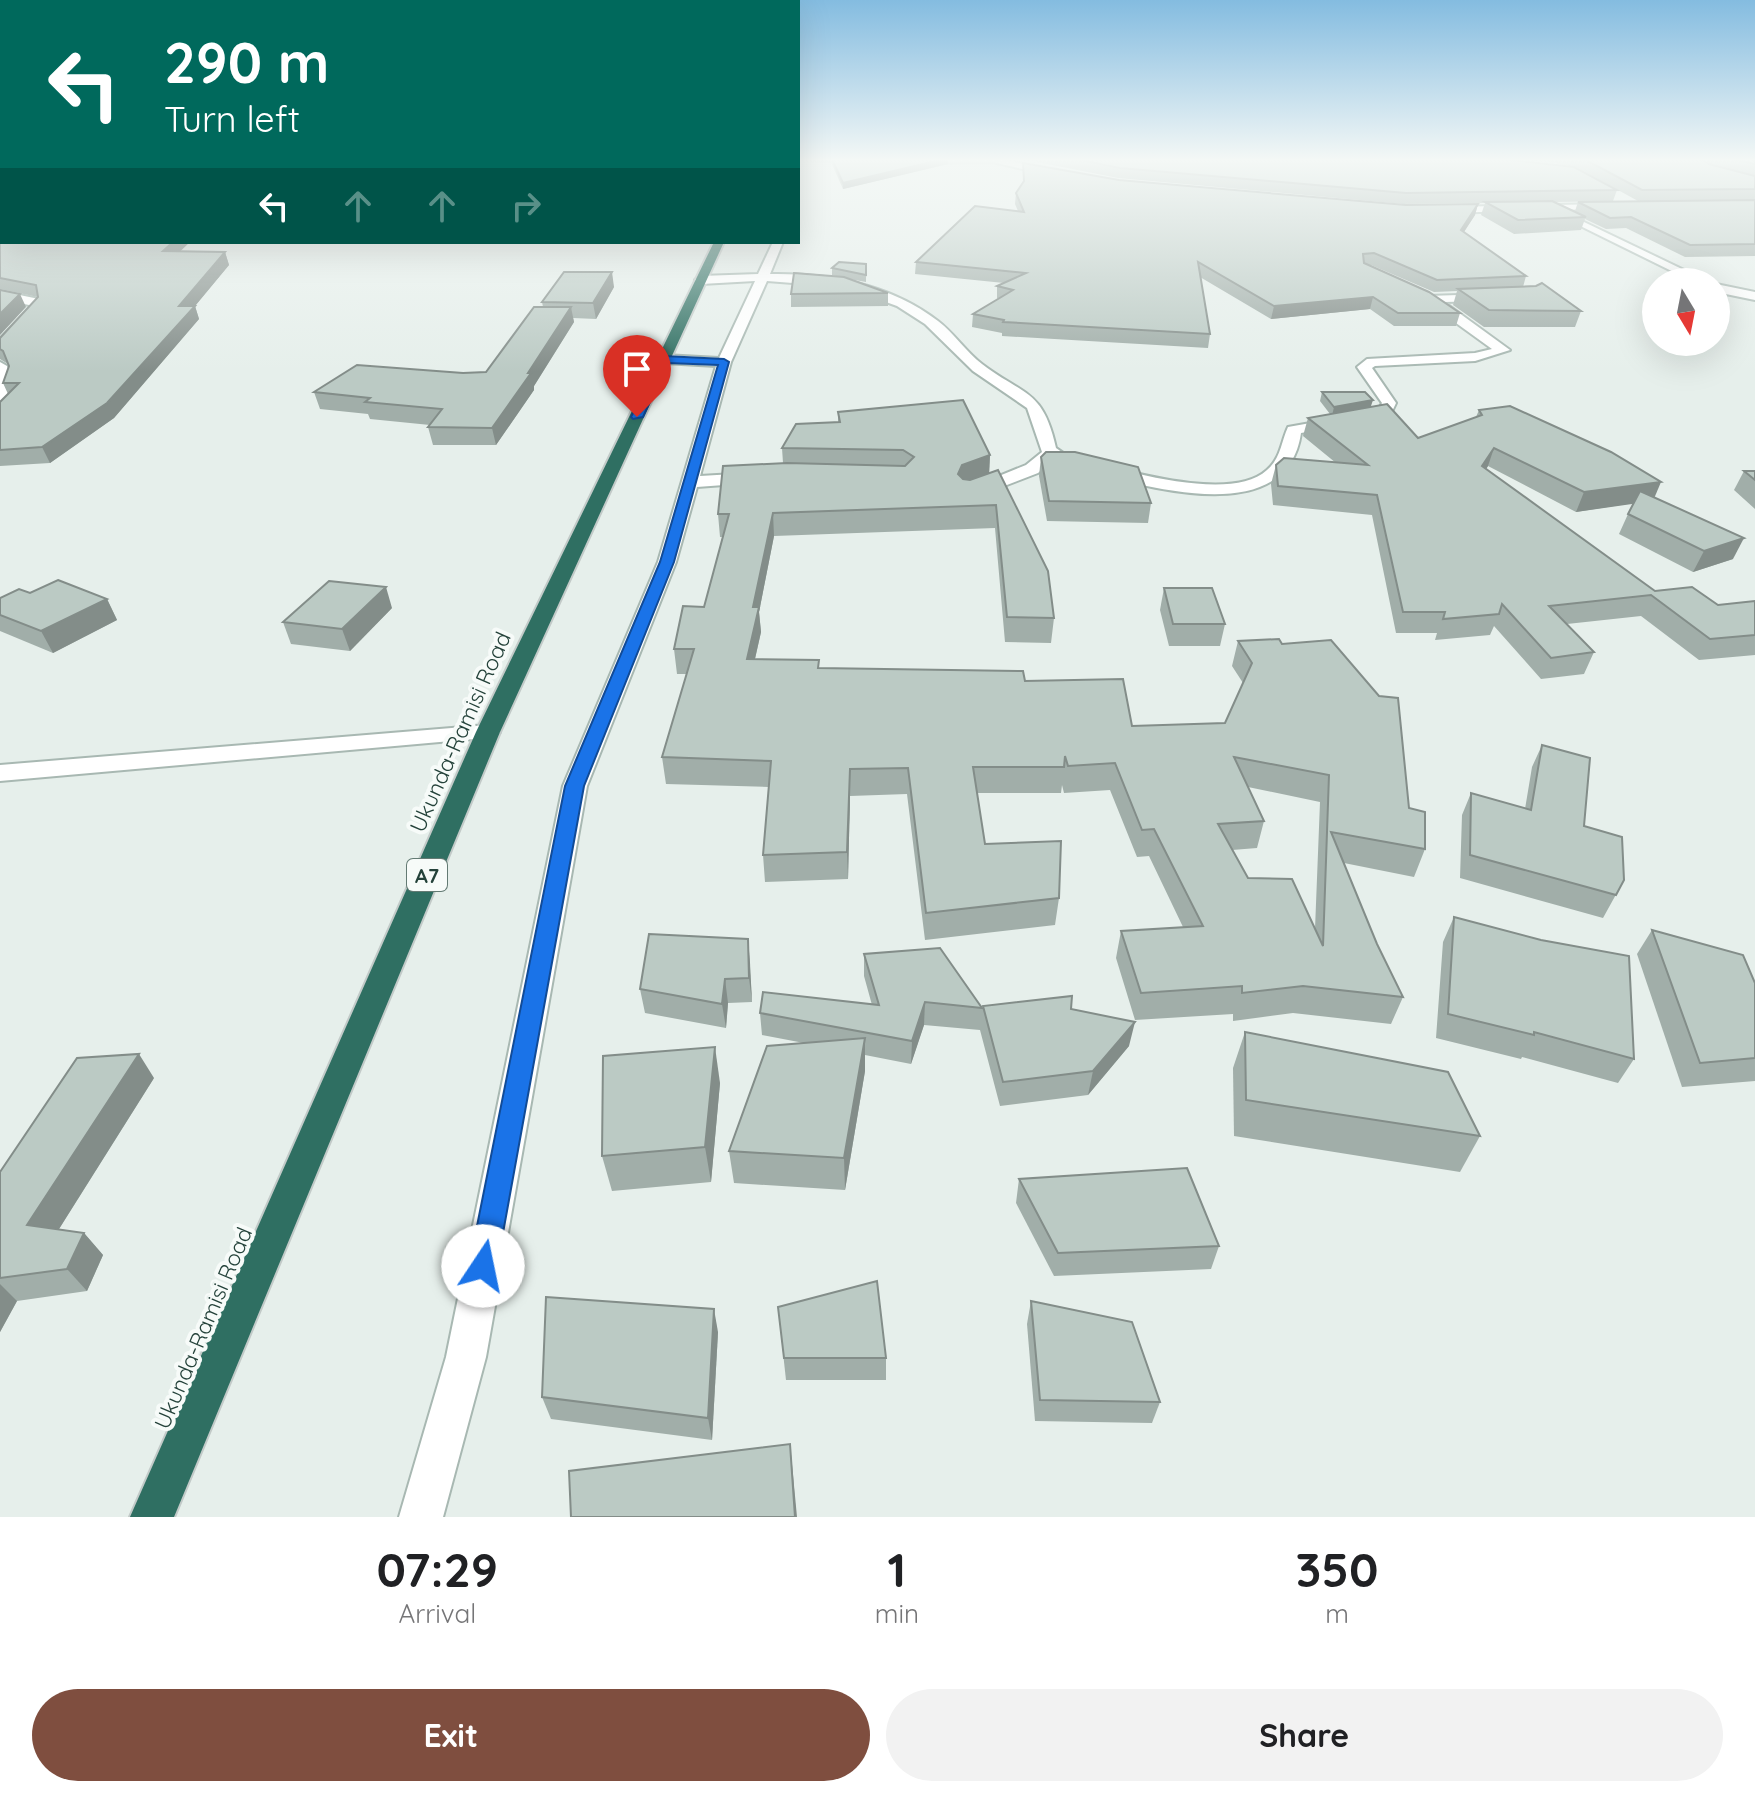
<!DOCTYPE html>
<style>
:root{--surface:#fff;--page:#f2f2f2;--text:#202124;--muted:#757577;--accent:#7f4e3f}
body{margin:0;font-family:Quicksand,sans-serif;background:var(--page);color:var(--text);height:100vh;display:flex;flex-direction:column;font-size:30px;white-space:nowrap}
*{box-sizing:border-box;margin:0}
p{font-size:26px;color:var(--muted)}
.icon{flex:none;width:44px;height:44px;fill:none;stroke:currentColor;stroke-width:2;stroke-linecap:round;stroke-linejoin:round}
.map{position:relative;height:1517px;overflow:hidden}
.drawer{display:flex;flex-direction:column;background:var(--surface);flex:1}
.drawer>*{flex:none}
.guide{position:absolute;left:0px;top:0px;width:800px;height:244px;box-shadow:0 8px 32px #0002;background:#00695c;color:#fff;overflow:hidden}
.needle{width:52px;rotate:170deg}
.controls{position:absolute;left:1642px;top:268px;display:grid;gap:16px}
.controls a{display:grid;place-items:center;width:88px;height:88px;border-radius:50%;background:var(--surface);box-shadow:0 8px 32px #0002;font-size:40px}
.pin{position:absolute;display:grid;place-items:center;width:68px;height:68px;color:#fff;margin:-82px -34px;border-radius:50% 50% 50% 0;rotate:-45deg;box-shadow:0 0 8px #0007}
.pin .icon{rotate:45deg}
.me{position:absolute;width:88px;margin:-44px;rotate:11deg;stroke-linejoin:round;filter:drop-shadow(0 0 6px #0008)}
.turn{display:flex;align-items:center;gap:28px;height:168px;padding:0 32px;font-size:36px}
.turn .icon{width:104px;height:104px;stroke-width:2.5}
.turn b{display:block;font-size:56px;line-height:68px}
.lanes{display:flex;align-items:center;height:76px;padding:0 32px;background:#0003;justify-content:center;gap:40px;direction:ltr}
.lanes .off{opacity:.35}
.eta{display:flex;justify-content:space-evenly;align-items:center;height:136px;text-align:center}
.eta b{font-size:48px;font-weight:700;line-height:56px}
.cta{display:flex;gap:16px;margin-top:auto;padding:16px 32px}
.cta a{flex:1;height:92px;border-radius:48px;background:var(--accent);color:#fff;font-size:32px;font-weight:700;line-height:92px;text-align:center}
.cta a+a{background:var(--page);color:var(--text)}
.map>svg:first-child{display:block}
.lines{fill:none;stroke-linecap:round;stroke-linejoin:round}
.minor-casing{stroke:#a8b8b2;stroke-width:4}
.highway-casing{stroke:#c2cac8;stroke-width:4}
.minor{fill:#fff;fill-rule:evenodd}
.highway{fill:#2f6f62;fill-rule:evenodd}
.wall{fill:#a1aea9;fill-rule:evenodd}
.shaded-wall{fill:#838d89}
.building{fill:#bbcac4;stroke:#838d89;stroke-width:2;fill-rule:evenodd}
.route{fill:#1a73e8;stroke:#114b97;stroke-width:2}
.labels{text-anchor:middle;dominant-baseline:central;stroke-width:8;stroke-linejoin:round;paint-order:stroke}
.shield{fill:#f7fbf9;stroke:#637a73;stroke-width:2}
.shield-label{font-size:20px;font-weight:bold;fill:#24423a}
.street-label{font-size:22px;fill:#24423a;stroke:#f7fbf9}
</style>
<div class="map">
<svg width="1755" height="1517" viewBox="0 0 1755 1517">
<rect width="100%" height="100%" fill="#e6efeb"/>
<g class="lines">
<defs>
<g id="minor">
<polygon points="798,159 868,159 868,160 864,163"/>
<polygon points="912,159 1004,159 1057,173 1052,176 993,162 916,163"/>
<polygon points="1609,204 1606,209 1559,210 1709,282 1694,282 1548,210 1443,213 1438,210 1443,207"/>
<path d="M773 242H783L770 274C829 273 890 284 938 321 955 334 966 352 982 364 1024 396 1043 389 1056 448L1069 457C1115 467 1229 505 1267 470 1281 458 1281 442 1288 427L1378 411 1382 403 1357 367 1367 359 1475 353 1492 349 1427 302V296L1490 294 1492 297 1486 301 1444 302 1510 350 1475 361 1375 366 1372 368 1396 403 1389 418 1301 433C1286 537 1128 480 1064 466L1052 460 1038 473 973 498 967 497 964 493 967 489 1026 465 1042 452 1027 408 973 371 925 324 897 306 845 287 767 281 731 362 700 476 751 473 759 478 751 483 697 487 676 562 587 786 486 1357 443 1517H399L446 1357 563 786 658 562 716 366 664 363 657 359 664 355 719 358 755 281 701 284 695 280 701 276 758 274Z"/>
<polygon points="1716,284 1755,292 1755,300 1716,292"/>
<polygon points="0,291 39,299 42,308 5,350 0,351 0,339 30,307 29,305 0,299"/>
<polygon points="0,362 7,366 13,382 7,397 0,401"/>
<polygon points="488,725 496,727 500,732 496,737 0,781 0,765"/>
</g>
<polygon id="highway" points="714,242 724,242 500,732 174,1517 130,1517 476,732"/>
</defs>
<use href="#minor" class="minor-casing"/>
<use href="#highway" class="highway-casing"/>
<use href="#minor" class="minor"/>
<use href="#highway" class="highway"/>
</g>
<g class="wall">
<polygon points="831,159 948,159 948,164 843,189 831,162"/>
<path d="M1022 159H1701L1709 164 1755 176V256L1685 257 1626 228 1606 229 1585 219 1581 230 1514 234 1481 215 1485 203 1403 204 1118 178ZM1504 160 1552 162 1578 168 1638 201 1578 202 1575 211 1555 202 1613 201 1617 190Z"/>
<polygon points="1702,159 1755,159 1755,176 1712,165"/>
<polygon points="1023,163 1119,180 1406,205 1478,204 1475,215 1464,232 1526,276 1523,287 1581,311 1575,327 1484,327 1453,305 1457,291 1434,292 1371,265 1370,265 1460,313 1456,326 1394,326 1370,309 1271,319 1200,277 1210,334 1208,348 1002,336 1002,333 972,327 973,314 998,299 997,298 997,286 1004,283 915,274 916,262 1018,211 1015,204 1016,193 1023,183"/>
<polygon points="0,192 180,251 225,252 229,265 195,306 199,319 114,418 50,463 0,466 0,402 8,394 3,383 9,366 8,364 0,359 0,338 38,297 0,289"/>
<polygon points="866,264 866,282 849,279 888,293 888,306 791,307 791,294 840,277 832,275 832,268"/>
<polygon points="614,287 596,319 573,318 574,322 534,386 534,390 496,445 433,445 428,427 430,425 370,419 368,414 320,409 314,392 463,373 486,372 543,307 542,302"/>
<polygon points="1322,392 1371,407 1418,438 1476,417 1479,410 1654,497 1733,559 1693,572 1619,534 1633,503 1576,512 1488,466 1486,469 1655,591 1718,605 1755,601 1755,655 1699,660 1641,616 1567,624 1594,652 1584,674 1541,679 1494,626 1490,635 1435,640 1437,633 1396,633 1372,515 1273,505 1271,484 1276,465 1336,463 1303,436 1308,418 1330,414 1320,401"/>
<path d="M838 412 990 455 989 473 1054 618 1051 643 1005 642 995 528 774 536 759 612 761 632 755 659 820 668 1025 681 1132 726 1225 723 1243 683 1232 666 1238 641 1409 808 1425 849 1414 877 1344 863 1377 944 1403 997 1391 1024 1293 1013 1233 1021V1014L1135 1020 1116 958 1121 931 1183 927 1149 856 1137 857 1110 790 1064 793 1062 785 1061 793H977L985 844 1059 898 1055 925 925 940 907 794 850 796 848 879 765 882 763 855 769 787 666 784 662 757 687 674H677L674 649 704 607 723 537H720L718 514 783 463 782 448 838 422ZM1248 787 1320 802 1315 929 1248 878 1232 850 1257 848 1264 821Z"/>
<polygon points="1041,457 1151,503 1148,523 1047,521 1039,476"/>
<polygon points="1744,471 1755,471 1755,509 1734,490"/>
<polygon points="1164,588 1225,624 1220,646 1169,646 1160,610"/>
<polygon points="30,593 107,599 117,620 53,653 0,631 0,598"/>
<polygon points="392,608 350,651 291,644 283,622"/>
<polygon points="1542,745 1584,826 1624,880 1603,918 1460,878 1462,815 1471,793 1525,809 1532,767"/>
<polygon points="1454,917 1634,1059 1618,1083 1522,1057 1521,1059 1436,1038 1443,942"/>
<polygon points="1652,930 1755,983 1755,1081 1682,1087 1637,954"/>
<polygon points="748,939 752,1002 728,1003 726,1028 645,1013 640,989"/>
<polygon points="864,954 982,1008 1071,1009 1129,1046 1088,1095 1000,1106 980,1030 924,1025 911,1064 865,1055 865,1071 845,1190 734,1183 729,1151 804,1043 762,1035 760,1013 872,1005 864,976"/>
<polygon points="1245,1032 1480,1136 1460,1172 1234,1136 1233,1068"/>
<polygon points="154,1078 59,1229 84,1233 103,1255 87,1291 17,1301 0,1332 0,1172"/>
<polygon points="720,1083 711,1182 612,1191 602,1156"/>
<polygon points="1019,1179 1219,1246 1211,1269 1054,1276 1016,1203"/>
<polygon points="1031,1301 1160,1402 1152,1423 1035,1421 1027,1324"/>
<polygon points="778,1307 886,1358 886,1380 786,1380"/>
<polygon points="718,1332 712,1440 551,1419 542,1397"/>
</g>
<g class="shaded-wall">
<polygon points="944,159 948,159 948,164 843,189 843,183"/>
<polygon points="1478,204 1475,215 1458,241 1461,230"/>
<polygon points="173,242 190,242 168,263 163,251"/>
<polygon points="225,252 229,265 195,306 199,319 114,418 50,463 42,447 179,306"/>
<polygon points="612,272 614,287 596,319 593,303"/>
<polygon points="20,294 26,307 0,335 0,314"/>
<polygon points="1373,297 1370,309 1271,319 1274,306"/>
<polygon points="571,307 574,322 534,386 534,390 496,445 492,428"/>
<polygon points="1373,400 1370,409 1332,416 1334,407"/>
<polygon points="1494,448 1488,466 1476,485 1482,466"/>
<polygon points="990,455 989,476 957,496 958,474 962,465"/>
<polygon points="1661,482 1653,501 1576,512 1584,492"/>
<polygon points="773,513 774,536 759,612 761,632 749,685 747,659 753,607"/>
<polygon points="1744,538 1733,559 1693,572 1704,551"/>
<polygon points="386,587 392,608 350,651 342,629"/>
<polygon points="107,599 117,620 53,653 41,631"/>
<polygon points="850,769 850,796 848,879 847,852"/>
<polygon points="748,939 750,963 752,1002 749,978"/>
<polygon points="725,979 728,1003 726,1028 722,1004"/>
<polygon points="925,1002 924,1025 911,1064 912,1041"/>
<polygon points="1135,1022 1129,1046 1088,1095 1093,1071"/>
<polygon points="865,1038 865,1071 845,1190 844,1158"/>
<polygon points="715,1047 720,1083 711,1182 705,1147"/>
<polygon points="139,1054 154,1078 47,1248 27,1225"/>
<polygon points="84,1233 103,1255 87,1291 67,1269"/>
<polygon points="0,1284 17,1301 0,1332"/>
<polygon points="714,1309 718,1332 712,1440 708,1418"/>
<polygon points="790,1444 793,1475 797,1517 795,1517"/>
</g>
<g class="building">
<polygon points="832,159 944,159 843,183"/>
<polygon points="1076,159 1502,159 1574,167 1617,190 1406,193 1120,168"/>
<polygon points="1584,159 1701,159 1709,164 1755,176 1755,189 1642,190"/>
<polygon points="1734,159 1755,159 1755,164"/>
<polygon points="1023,163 1119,180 1406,205 1478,204 1461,230 1526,276 1437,280 1374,253 1363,254 1364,263 1429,292 1460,313 1398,313 1373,297 1274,306 1198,262 1210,334 1003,322 1004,320 973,314 1013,290 997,286 1026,273 916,262 975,206 1024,212 1016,193 1024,181"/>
<polygon points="2,190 2,242 173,242 163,251 225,252 179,306 195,306 107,403 42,447 0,450 0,402 19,383 3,383 9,366 3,351 0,349 0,338 38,297 36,285 0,278 0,192"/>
<polygon points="1755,200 1755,244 1690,245 1631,217 1610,218 1578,202"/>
<polygon points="1552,201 1586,217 1518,220 1485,202"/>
<polygon points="839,262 866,264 866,275 832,268"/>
<polygon points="564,272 612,272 593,303 542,302"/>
<polygon points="794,273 844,277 888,293 791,294"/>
<polygon points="1542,283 1581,311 1489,310 1458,289 1536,286"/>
<polygon points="0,290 20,294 0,314"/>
<polygon points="534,307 571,307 528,373 531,373 492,428 428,427 442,409 365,402 370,398 314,392 357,365 463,373 486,372"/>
<polygon points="1322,392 1365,392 1373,400 1334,407"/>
<path d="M963 400 990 455 962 465 958 474 963 479 970 480 998 470 1048 571 1054 618 1007 617 996 505 773 513 753 607H759L747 659 819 660 818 668 1023 671 1025 681 1123 679 1132 726 1225 723 1252 663 1238 641 1279 639 1282 644 1331 640 1379 696 1398 698 1409 808 1425 812V849L1331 832 1377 944 1403 997 1303 986 1242 993V986L1141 993 1121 931 1203 926 1154 829 1142 830 1115 763 1068 766 1065 756 1064 767H973L985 844 1061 841 1059 898 926 913 908 768 850 769 847 852 763 855 771 761 662 757 694 649H674L683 606 704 607 729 514H718L723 466 787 463 905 466 914 457 903 450 782 448 796 424 840 422 838 412ZM1234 757 1329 775 1323 946 1292 879 1248 878 1218 824 1264 821Z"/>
<polygon points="1387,404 1418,438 1482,415 1479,410 1510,406 1611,452 1661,482 1584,492 1494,448 1482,466 1655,591 1692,587 1718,605 1755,601 1755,635 1710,639 1651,595 1549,606 1594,652 1551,658 1502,604 1499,614 1443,619 1445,612 1403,612 1377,495 1278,486 1276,465 1284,458 1368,465 1308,418"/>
<polygon points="1046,452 1075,452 1138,467 1151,503 1049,501 1041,457"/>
<polygon points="1744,471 1755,471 1755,480"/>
<polygon points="1640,491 1744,538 1704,551 1628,514"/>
<polygon points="58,580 107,599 41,631 0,615 0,598 19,589 30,593"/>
<polygon points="329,581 386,587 342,629 283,622"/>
<polygon points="1164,588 1212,588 1225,624 1173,624"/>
<polygon points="1542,745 1590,758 1584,826 1622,837 1624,880 1616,895 1470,855 1471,793 1531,810"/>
<polygon points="1454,917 1541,940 1629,956 1634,1059 1534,1032 1534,1035 1448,1014"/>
<polygon points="1652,930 1743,955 1755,983 1755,1058 1700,1063"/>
<polygon points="649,934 748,939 749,978 725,979 722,1004 640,989"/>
<polygon points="940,948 982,1008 925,1002 912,1041 760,1013 763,992 879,1005 864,954"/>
<polygon points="1072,996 1071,1009 1135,1022 1093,1071 1003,1082 983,1006"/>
<polygon points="1245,1032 1448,1072 1480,1136 1246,1100"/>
<polygon points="865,1038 844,1158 729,1151 767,1046"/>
<polygon points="715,1047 705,1147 602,1156 603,1056"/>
<polygon points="139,1054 27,1225 84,1233 67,1269 0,1278 0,1172 77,1058"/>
<polygon points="1187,1168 1219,1246 1058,1253 1019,1179"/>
<polygon points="877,1281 886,1358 784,1358 778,1307"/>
<polygon points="546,1297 714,1309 708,1418 542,1397"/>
<polygon points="1031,1301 1132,1322 1160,1402 1040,1400"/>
<polygon points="790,1444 795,1517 571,1517 569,1471"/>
</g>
<linearGradient id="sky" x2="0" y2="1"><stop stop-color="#84bce0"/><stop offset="0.43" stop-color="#f4f8f6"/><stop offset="1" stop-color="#f4f8f6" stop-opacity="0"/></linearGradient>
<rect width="1755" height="372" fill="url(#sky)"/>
<polygon class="route" points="664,356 724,359 729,362 674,562 584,786 497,1266 493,1276 483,1280 473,1276 469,1266 565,786 660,562 718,365 668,363 643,417 633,419 631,417 659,359"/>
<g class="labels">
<rect class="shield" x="407" y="859" width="40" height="32" rx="6"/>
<g class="shield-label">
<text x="427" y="875">A7</text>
</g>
<g class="street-label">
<text transform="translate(460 732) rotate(-66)">Ukunda-Ramisi Road</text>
<text transform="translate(203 1328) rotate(-67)">Ukunda-Ramisi Road</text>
</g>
</g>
</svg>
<div class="controls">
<a><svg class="needle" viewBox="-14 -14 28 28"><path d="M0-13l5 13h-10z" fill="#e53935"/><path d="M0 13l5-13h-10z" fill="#757577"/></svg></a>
</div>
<div class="pin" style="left:637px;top:417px;background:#d93025"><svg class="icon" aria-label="arrive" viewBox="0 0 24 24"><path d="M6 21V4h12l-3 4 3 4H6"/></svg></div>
<svg class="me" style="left:483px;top:1266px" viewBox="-20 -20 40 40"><circle r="19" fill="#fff"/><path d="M0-13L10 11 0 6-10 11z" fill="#1a73e8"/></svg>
<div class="guide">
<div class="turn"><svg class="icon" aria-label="left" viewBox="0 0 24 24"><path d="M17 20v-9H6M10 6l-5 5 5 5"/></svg><div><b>290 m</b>Turn left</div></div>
<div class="lanes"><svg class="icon" aria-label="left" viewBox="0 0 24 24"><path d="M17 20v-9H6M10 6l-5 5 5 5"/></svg><svg class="icon off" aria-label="ahead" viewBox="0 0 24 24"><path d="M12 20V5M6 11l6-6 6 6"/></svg><svg class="icon off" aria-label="ahead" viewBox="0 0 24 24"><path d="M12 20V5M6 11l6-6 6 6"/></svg><svg class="icon off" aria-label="right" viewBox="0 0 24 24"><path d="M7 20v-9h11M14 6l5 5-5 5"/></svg></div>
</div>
</div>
<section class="drawer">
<div class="eta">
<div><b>07:29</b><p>Arrival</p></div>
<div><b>1</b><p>min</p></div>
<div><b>350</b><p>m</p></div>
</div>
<div class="cta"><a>Exit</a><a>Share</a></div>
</section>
